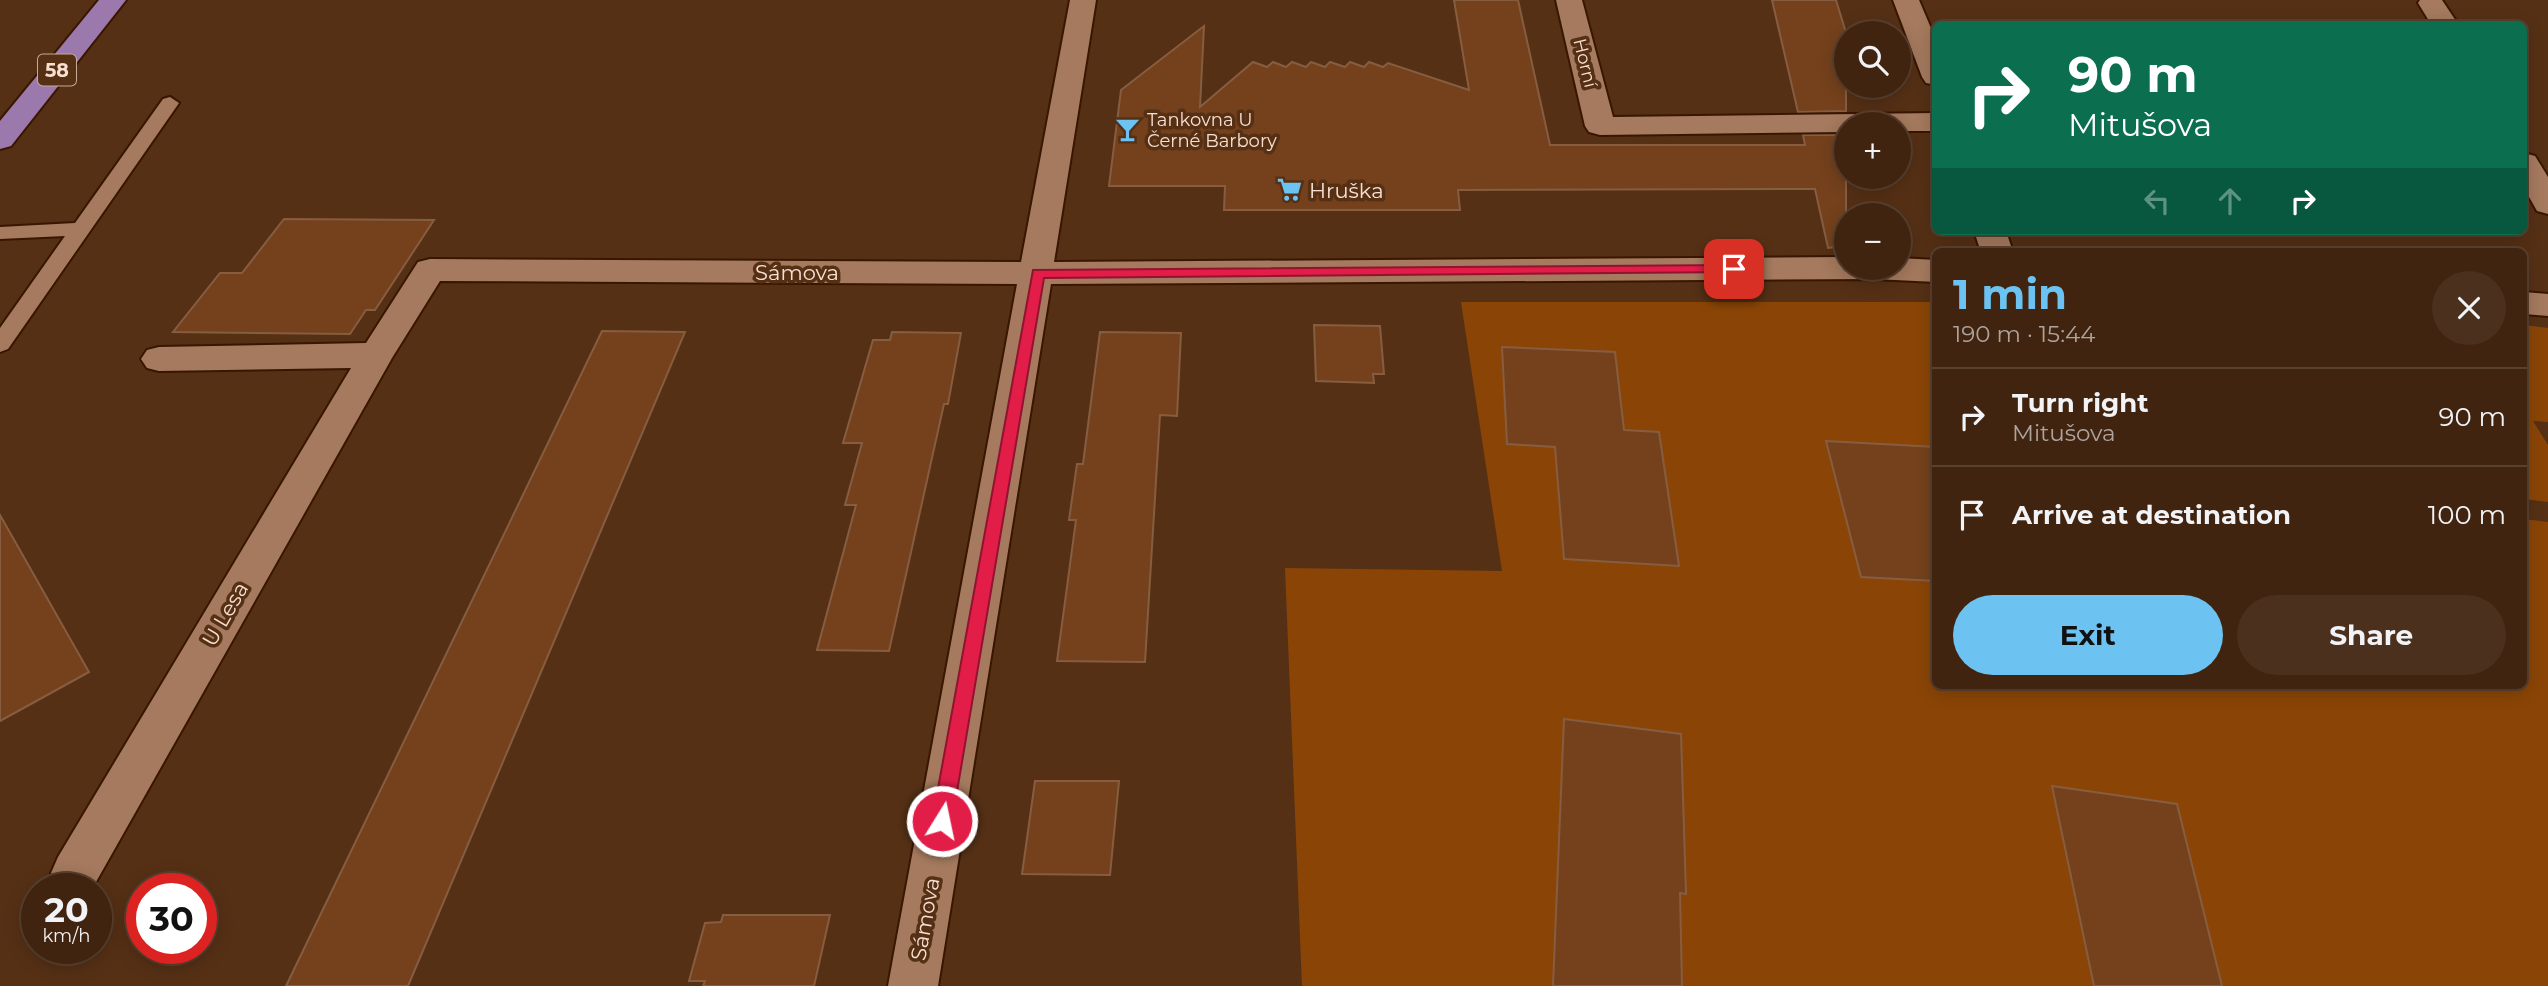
<!DOCTYPE html>
<meta charset="utf-8">
<style>
:root{--surface:#402410;--page:#4b301e;--text:#f1f3f6;--muted:#aea49f;--line:#594130;--accent:#6cc3f2}
body{margin:0;font-family:Montserrat,sans-serif;background:var(--page);color:var(--text);height:100vh;display:flex;flex-direction:column;font-size:26px;white-space:nowrap}
*{box-sizing:border-box;margin:0}
p{font-size:23px;color:var(--muted)}
.icon{flex:none;width:38px;height:38px;fill:none;stroke:currentColor;stroke-width:2;stroke-linecap:round;stroke-linejoin:round}
.map{position:relative;flex:1;overflow:hidden}
.details{position:absolute;left:1932px;top:248px;width:595px;height:441px;display:flex;flex-direction:column;background:var(--surface);border-radius:10px;box-shadow:0 4px 18px #0003,0 0 0 2px var(--line)}
.details>*{flex:none}
.guide{position:absolute;left:1932px;top:21px;width:595px;height:214px;border-radius:10px;box-shadow:0 4px 18px #0003,0 0 0 2px var(--line);background:#0b6e4f;color:#fff;overflow:hidden}
.buttons{position:absolute;left:1834px;top:21px;display:grid;gap:14px}
.buttons a{display:grid;place-items:center;width:77px;height:77px;border-radius:50%;background:var(--surface);box-shadow:0 4px 18px #0003,0 0 0 2px var(--line);font-size:35px}
.speed{position:absolute;left:21px;top:873px;display:flex;gap:14px;font-size:35px;font-weight:700;text-align:center}
.speed>*{display:grid;place-content:center;width:91px;height:91px;border-radius:50%;background:var(--surface);box-shadow:0 4px 18px #0003,0 0 0 2px var(--line);line-height:1}
.speed small{font-size:18px;font-weight:400}
.speed .limit{border:10px solid #d22;background:#fff;color:#111}
.pin{position:absolute;display:grid;place-items:center;width:60px;height:60px;color:#fff;margin:-30px;border-radius:14px;box-shadow:0 4px 10px #0006}
.me{position:absolute;width:77px;margin:-38px;rotate:10deg;stroke-linejoin:round;filter:drop-shadow(0 0 5px #0008)}
.turn{display:flex;align-items:center;gap:24px;height:147px;padding:0 21px;font-size:32px}
.turn .icon{width:91px;height:91px;stroke-width:2.5}
.turn b{display:block;font-size:49px;line-height:60px}
.lanes{display:flex;align-items:center;height:66px;padding:0 21px;background:#0003;justify-content:center;gap:35px;direction:ltr}
.lanes .off{opacity:.35}
.round{display:grid;place-items:center;flex:none;width:74px;height:74px;border-radius:37px;background:var(--page)}
.headline{display:flex;align-items:center;justify-content:space-between;height:119px;padding:0 21px}
h1{font-size:42px;font-weight:700;line-height:52px;color:var(--accent)}
.button{display:flex;gap:14px;margin-top:auto;padding:14px 21px}
.button a{flex:1;height:80px;border-radius:42px;background:var(--accent);color:#111;font-size:28px;font-weight:700;line-height:80px;text-align:center}
.button a+a{background:var(--page);color:var(--text)}
ul{padding:0;list-style:none}
li{display:flex;align-items:center;gap:21px;height:98px;padding:0 21px;border-top:2px solid var(--line)}
li div{flex:1}
li b{display:block;font-size:26px}
li em{font-style:normal}
.map>svg:first-child{display:block}
.green{fill:#8a4506}
.building{fill:#74411c;stroke:#865d41;stroke-width:2}
.lines{fill:none;stroke-linecap:round;stroke-linejoin:round}
.lane-casing{stroke:#391600;stroke-width:4}
.street-casing{stroke:#391600;stroke-width:4}
.primary-casing{stroke:#391600;stroke-width:4}
.lane{fill:#a57a5e;fill-rule:evenodd}
.street{fill:#a57a5e;fill-rule:evenodd}
.primary{fill:#9b79ad;fill-rule:evenodd}
.route{fill:#e11d48;stroke:#92132f;stroke-width:2}
.labels{text-anchor:middle;dominant-baseline:central;stroke-width:7;stroke-linejoin:round;paint-order:stroke}
.far-street-label{font-size:18px;fill:#f8dfd0;stroke:#553015}
.far-poi-label{font-size:18px;fill:#f8dfd0;stroke:#553015;text-anchor:start}
.shield{fill:#553015;stroke:#c7aa98;stroke-width:2}
.shield-label{font-size:19px;font-weight:bold;fill:#f8dfd0}
.poi-label{font-size:21px;fill:#f8dfd0;stroke:#553015;text-anchor:start}
.street-label{font-size:21px;fill:#f8dfd0;stroke:#553015}
</style>
<div class="map">
<svg width="2548" height="986" viewBox="0 0 2548 986">
<rect width="100%" height="100%" fill="#553015"/>
<g class="green">
<polygon points="1461,302 1935,302 1936,686 2524,686 2524,519 2548,522 2548,986 1302,986 1285,568 1502,571"/>
<polygon points="2524,325 2548,328 2548,422 2533,421 2548,445 2548,502 2524,499"/>
</g>
<g class="building">
<polygon points="1454,0 1518,0 1550,145 1805,145 1803,135 1846,135 1846,246 1828,248 1815,189 1458,190 1460,210 1224,210 1225,186 1109,186 1121,90 1204,26 1200,107 1253,62 1267,67 1273,62 1286,67 1292,62 1306,67 1311,62 1325,67 1330,62 1345,67 1350,62 1364,67 1369,62 1383,67 1388,63 1469,90"/>
<polygon points="1772,0 1836,0 1846,33 1846,111 1798,112"/>
<polygon points="284,219 434,220 375,310 366,310 350,334 173,332 220,273 242,273"/>
<polygon points="1314,325 1380,326 1384,374 1373,374 1374,383 1316,381"/>
<polygon points="602,331 685,332 408,986 286,986"/>
<polygon points="892,332 961,333 948,404 944,404 889,651 817,650 856,505 845,505 862,443 843,443 873,340 890,340"/>
<polygon points="1100,332 1181,333 1177,416 1160,415 1145,662 1057,661 1076,520 1069,520 1077,464 1083,464"/>
<polygon points="1502,347 1615,352 1624,430 1659,432 1679,566 1564,559 1555,447 1507,444"/>
<polygon points="1826,441 1936,447 1936,581 1861,577"/>
<polygon points="0,515 89,672 0,721"/>
<polygon points="1564,719 1681,734 1686,894 1680,893 1682,986 1553,986"/>
<polygon points="1035,781 1119,781 1110,875 1022,874"/>
<polygon points="2052,786 2177,804 2222,986 2094,986"/>
<polygon points="723,915 830,915 814,986 703,986 705,981 689,981 705,923 721,922"/>
</g>
<g class="lines">
<defs>
<polygon id="lane" points="170,97 179,103 8,349 0,352 0,328 65,236 0,239 0,227 75,223 163,99"/>
<g id="street">
<polygon points="1070,0 1096,0 1054,262 1846,257 1846,268 1899,268 1899,258 1936,260 1936,282 1874,279 1051,284 938,986 888,986 1017,284 440,281 392,358 92,889 58,889 51,873 58,857 351,368 159,371 147,368 141,359 147,350 159,347 366,343 418,262 430,259 1021,262"/>
<polygon points="1556,0 1582,0 1613,117 1936,113 1936,131 1899,131 1899,124 1846,124 1846,132 1600,135 1589,132 1585,126"/>
<polygon points="1893,0 1919,0 1936,40 1936,85 1926,83 1922,77"/>
<polygon points="2420,0 2442,0 2458,24 2431,24 2418,3"/>
<polygon points="2524,153 2535,156 2548,177 2548,214 2537,211 2524,188"/>
<polygon points="1974,231 2006,231 2013,252 1981,252"/>
<polygon points="2524,292 2548,294 2548,316 2524,314"/>
</g>
<polygon id="primary" points="99,0 126,0 11,146 0,149 0,121"/>
</defs>
<use href="#lane" class="lane-casing"/>
<use href="#street" class="street-casing"/>
<use href="#primary" class="primary-casing"/>
<use href="#lane" class="lane"/>
<use href="#street" class="street"/>
<use href="#primary" class="primary"/>
</g>
<polygon class="route" points="1734,265 1741,269 1739,272 1044,278 952,821 949,828 942,830 935,828 932,821 1033,270"/>
<defs>
<symbol id="bar-bare" viewBox="-9 -9 18 18"><path d="M-6-5H6L.8 .8V4.5H3.5V6h-7V4.5H-.8V.8Z" fill="#6cc3f2" stroke="#553015" stroke-width="2.5" paint-order="stroke"/></symbol>
<symbol id="supermarket-bare" viewBox="-9 -9 18 18"><path d="M-6-5.5h2.5l.6 2H6L4.5 2H-2.5L-4.4-4H-6ZM-1.5 3.2a1.3 1.3 0 1 0 .1 0ZM3 3.2a1.3 1.3 0 1 0 .1 0Z" fill="#6cc3f2" stroke="#553015" stroke-width="2.5" paint-order="stroke"/></symbol>
</defs>
<g fill-rule="evenodd">
<use href="#bar-bare" x="1110" y="112" width="35" height="35"/>
<use href="#supermarket-bare" x="1272" y="172" width="35" height="35"/>
</g>
<g class="labels">
<g class="far-street-label">
<text transform="translate(1585 63) rotate(76)">Horní</text>
</g>
<g class="far-poi-label">
<text x="1147" y="120">Tankovna U<tspan x="1147" dy="21">Černé Barbory</tspan></text>
</g>
<rect class="shield" x="38" y="54.5" width="38" height="31" rx="5"/>
<g class="shield-label">
<text x="57" y="70">58</text>
</g>
<g class="poi-label">
<text x="1309" y="190">Hruška</text>
</g>
<g class="street-label">
<text x="797" y="272">Sámova</text>
<text transform="translate(225 614) rotate(-60)">U Lesa</text>
<text transform="translate(925 919) rotate(-80)">Sámova</text>
</g>
</g>
</svg>
<div class="buttons">
<a><svg class="icon" aria-label="search" viewBox="0 0 24 24"><circle cx="10" cy="10" r="6"/><path d="M15 15l6 6"/></svg></a>
<a>+</a>
<a>−</a>
</div>
<div class="speed"><div>20<small>km/h</small></div><div class="limit">30</div></div>
<div class="pin" style="left:1734px;top:269px;background:#d93025"><svg class="icon" aria-label="arrive" viewBox="0 0 24 24"><path d="M6 21V4h12l-3 4 3 4H6"/></svg></div>
<svg class="me" style="left:942px;top:821px" viewBox="-20 -20 40 40"><circle r="17" fill="#e11d48" stroke="#fff" stroke-width="3"/><path d="M0-11L8 9 0 5-8 9z" fill="#fff"/></svg>
<div class="guide">
<div class="turn"><svg class="icon" aria-label="right" viewBox="0 0 24 24"><path d="M7 20v-9h11M14 6l5 5-5 5"/></svg><div><b>90 m</b>Mitušova</div></div>
<div class="lanes"><svg class="icon off" aria-label="left" viewBox="0 0 24 24"><path d="M17 20v-9H6M10 6l-5 5 5 5"/></svg><svg class="icon off" aria-label="ahead" viewBox="0 0 24 24"><path d="M12 20V5M6 11l6-6 6 6"/></svg><svg class="icon" aria-label="right" viewBox="0 0 24 24"><path d="M7 20v-9h11M14 6l5 5-5 5"/></svg></div>
</div>
<section class="details">
<div class="headline"><div><h1>1 min</h1><p>190 m · 15:44</p></div><a class="round"><svg class="icon" aria-label="close" viewBox="0 0 24 24"><path d="M6 6l12 12M18 6L6 18"/></svg></a></div>
<ul>
<li><svg class="icon" aria-label="right" viewBox="0 0 24 24"><path d="M7 20v-9h11M14 6l5 5-5 5"/></svg><div><b>Turn right</b><p>Mitušova</p></div><em>90 m</em></li>
<li><svg class="icon" aria-label="arrive" viewBox="0 0 24 24"><path d="M6 21V4h12l-3 4 3 4H6"/></svg><div><b>Arrive at destination</b></div><em>100 m</em></li>
</ul>
<div class="button"><a>Exit</a><a>Share</a></div>
</section>
</div>
